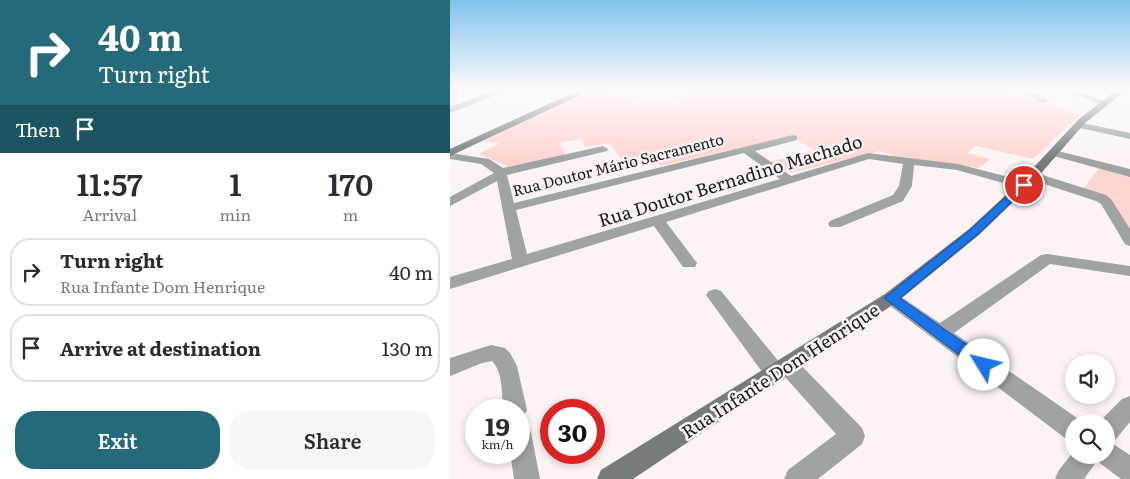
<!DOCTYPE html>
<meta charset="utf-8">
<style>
:root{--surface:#fff;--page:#f7f7f7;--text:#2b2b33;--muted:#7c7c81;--line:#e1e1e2;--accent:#256a7a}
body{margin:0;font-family:Literata,serif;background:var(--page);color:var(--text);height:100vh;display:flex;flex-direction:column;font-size:19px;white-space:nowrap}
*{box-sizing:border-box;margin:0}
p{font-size:16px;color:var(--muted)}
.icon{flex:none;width:28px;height:28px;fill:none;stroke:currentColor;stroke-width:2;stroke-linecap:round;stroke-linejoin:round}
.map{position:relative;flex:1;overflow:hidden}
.details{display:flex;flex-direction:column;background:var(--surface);width:450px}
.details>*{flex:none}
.guide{background:#256a7a;color:#fff;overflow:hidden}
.controls{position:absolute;left:615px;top:354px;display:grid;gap:10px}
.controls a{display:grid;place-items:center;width:50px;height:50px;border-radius:50%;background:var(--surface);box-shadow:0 2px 8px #0003;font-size:25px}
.speed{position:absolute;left:15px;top:399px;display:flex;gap:10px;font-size:25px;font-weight:700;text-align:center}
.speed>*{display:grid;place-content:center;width:65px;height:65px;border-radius:50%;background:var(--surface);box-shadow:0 2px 8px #0003;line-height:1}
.speed small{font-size:12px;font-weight:400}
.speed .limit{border:8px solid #d22;background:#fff;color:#111}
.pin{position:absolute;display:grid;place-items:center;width:42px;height:42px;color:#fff;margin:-21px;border:2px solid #fff;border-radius:50%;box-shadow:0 1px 5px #0007}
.me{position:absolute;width:55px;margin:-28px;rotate:306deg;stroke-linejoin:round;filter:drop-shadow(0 0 4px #0008)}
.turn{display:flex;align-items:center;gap:18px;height:105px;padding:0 15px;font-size:22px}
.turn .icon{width:65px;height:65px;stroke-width:2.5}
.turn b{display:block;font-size:35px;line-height:42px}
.then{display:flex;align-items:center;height:48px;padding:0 15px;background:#0003;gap:10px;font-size:19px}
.eta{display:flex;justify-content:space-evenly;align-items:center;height:85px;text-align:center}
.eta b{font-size:30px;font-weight:600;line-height:35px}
.primary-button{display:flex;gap:10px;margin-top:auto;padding:10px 15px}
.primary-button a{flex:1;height:58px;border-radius:20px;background:var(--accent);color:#fff;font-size:20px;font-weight:600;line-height:58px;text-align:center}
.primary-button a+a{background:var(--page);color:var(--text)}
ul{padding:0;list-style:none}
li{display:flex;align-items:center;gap:15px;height:68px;margin:0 10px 8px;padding:0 5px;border:2px solid var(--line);border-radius:20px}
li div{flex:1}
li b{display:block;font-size:19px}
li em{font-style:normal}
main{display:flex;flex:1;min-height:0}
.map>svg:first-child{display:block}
.green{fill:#ffd5d2}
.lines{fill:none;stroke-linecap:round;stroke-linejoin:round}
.street{fill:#a0a3a3;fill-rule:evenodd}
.secondary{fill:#767b7c;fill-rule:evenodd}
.route{fill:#1a73e8;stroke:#114b97}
.labels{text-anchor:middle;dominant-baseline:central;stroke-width:5;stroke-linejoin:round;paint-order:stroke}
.far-street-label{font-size:15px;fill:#1d1a1a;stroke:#fcf4f4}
.street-label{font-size:18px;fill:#1d1a1a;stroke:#fcf4f4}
</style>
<main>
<section class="details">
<div class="guide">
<div class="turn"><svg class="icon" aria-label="right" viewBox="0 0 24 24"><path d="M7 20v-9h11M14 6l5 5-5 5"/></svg><div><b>40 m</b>Turn right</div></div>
<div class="then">Then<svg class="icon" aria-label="arrive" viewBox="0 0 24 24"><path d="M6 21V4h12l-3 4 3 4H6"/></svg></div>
</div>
<div class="eta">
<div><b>11:57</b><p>Arrival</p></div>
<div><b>1</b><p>min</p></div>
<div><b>170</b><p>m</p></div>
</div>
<ul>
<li><svg class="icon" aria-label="right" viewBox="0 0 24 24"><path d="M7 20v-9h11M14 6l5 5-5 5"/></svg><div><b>Turn right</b><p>Rua Infante Dom Henrique</p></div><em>40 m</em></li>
<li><svg class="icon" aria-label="arrive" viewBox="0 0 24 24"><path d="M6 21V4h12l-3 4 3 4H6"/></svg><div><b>Arrive at destination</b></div><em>130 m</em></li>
</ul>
<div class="primary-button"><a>Exit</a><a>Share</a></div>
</section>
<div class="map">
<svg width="680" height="479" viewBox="0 0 680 479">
<rect width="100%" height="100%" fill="#fcf4f4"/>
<g class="green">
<polygon points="139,91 160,91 154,95 226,102 241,91 556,91 630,115 583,159 526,146 517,153 541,159 529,168 446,156 430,151 340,173 320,162 364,150 347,139 345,135 210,166 201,154 173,161 159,143 135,147 131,139 109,143 115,155 59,167 29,154 49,143 34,141"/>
<polygon points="649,168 680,176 680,232 659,200 634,188"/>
</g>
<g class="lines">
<g class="street">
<polygon points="43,91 56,91 0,113 0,107"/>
<polygon points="567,91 579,91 600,101 593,103"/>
<polygon points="616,91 629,91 659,103 652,105"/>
<polygon points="628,122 680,133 680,139 625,127 625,123"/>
<path d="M343 135 347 136V140L305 151 341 176 418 153 508 164 578 182 580 185 574 189 507 170 464 165 462 186 453 201 390 227H380L378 224 380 221 443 195 449 186 453 164 419 159 216 222 247 263 245 267H233L204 226 0 289V277L62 259 47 181 0 206V197L44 173 31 164 0 159V153L39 159 53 168 153 146 158 149 157 151 57 175 64 203ZM294 153 330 179 77 254 66 210Z"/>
<polygon points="604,150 680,169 680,177 600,155 599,153"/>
<polygon points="583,172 656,195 661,199 680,229 680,246 675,244 651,204 646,201 579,179 577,176 579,173"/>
<polygon points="597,254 680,266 680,276 600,264 504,333 633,422 624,422 624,441 615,438 435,302 432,298 435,294 441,292 447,294 490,323 591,255"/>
<polygon points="265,289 271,291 330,363 332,360 339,357 346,360 412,428 415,436 412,444 368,479 334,479 338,470 386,434 335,377 334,380 326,383 318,380 256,295 259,291"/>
<path d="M41 345 55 348 60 353 67 366 77 410 73 417 69 419V410H53C52 395 53 372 42 361L32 363 0 376V358Z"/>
<polygon points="680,396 680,422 665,440 660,442 680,455 680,479 671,479 647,461 634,479 605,479 609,470 624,451 624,455 656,455 656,422 649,422 672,399"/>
<polygon points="69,421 78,424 81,432 90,479 64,479 60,452 69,452"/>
</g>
<g class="secondary">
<polygon points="127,91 139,91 0,156 0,149"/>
<polygon points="665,91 675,91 635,123 578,188 529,235 447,302 183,479 147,479 151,470 435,294 519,229 570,182 629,119"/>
</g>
</g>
<linearGradient id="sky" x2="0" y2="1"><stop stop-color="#7fc3ec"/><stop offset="0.57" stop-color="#fefafa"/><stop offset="1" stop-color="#fefafa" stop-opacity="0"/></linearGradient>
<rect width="680" height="159" fill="url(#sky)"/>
<polygon class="route" points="571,183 574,183 579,185 528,234 450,298 540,361 542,365 540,370 534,372 529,370 434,298 520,230"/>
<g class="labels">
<g class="far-street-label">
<text transform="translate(168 164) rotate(-14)">Rua Doutor Mário Sacramento</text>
</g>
<g class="street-label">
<text transform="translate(280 180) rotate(-17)">Rua Doutor Bernadino Machado</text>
<text transform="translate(330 370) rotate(-33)">Rua Infante Dom Henrique</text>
</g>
</g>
</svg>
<div class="controls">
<a><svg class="icon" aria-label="sound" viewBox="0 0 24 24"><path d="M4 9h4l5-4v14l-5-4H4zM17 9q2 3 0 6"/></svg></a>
<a><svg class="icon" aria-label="search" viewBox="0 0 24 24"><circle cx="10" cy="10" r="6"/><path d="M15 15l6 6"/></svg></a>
</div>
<div class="speed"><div>19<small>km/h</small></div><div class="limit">30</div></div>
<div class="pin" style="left:574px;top:185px;background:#d93025"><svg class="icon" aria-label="arrive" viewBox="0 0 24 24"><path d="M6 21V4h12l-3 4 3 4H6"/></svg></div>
<svg class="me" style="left:534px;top:365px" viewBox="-20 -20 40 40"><circle r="19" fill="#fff"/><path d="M0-13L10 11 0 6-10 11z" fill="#1a73e8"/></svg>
</div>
</main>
